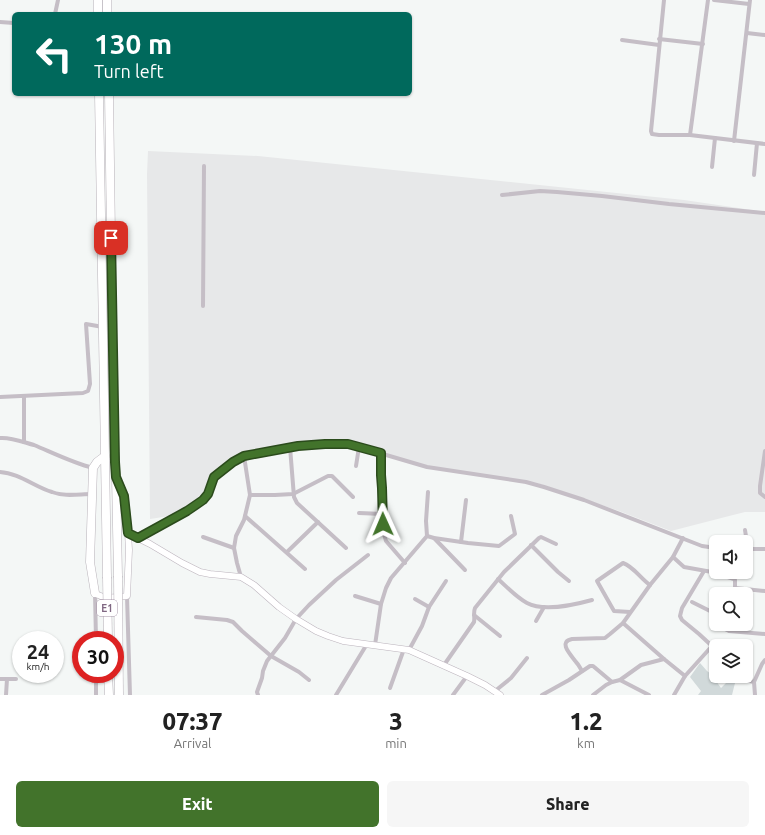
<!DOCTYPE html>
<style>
:root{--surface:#fff;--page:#f6f6f6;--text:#222;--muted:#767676;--accent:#42732b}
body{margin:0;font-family:Ubuntu,sans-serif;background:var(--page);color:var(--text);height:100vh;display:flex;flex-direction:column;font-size:15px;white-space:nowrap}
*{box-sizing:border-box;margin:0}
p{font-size:13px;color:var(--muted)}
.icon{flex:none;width:22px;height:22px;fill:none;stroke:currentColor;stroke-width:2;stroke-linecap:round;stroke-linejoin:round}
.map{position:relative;height:695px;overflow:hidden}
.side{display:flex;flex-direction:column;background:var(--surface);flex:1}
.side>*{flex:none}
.hud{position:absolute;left:12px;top:12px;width:400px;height:84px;border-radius:6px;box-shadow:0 1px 3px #0004;background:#00695c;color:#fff;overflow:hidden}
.fabs{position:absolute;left:709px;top:535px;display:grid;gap:8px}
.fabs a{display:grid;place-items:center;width:44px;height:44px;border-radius:6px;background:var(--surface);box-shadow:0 1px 3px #0004;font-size:20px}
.speed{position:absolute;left:12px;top:631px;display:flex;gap:8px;font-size:20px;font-weight:700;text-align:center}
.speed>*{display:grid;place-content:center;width:52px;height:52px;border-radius:50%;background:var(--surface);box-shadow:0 1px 3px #0004;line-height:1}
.speed small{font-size:10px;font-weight:400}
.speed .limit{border:6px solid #d22;background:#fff;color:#111}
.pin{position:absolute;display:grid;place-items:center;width:34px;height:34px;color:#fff;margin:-17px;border-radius:8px;box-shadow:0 2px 6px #0006}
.me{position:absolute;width:44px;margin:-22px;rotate:359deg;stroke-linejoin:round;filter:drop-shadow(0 0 3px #0008)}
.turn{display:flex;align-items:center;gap:14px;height:84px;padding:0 16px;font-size:18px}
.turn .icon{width:52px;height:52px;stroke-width:2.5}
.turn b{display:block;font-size:28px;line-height:34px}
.eta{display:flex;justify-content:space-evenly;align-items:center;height:68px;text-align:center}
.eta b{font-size:24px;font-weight:800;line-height:28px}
.action{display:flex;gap:8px;margin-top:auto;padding:8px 16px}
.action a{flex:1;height:46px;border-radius:6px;background:var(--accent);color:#fff;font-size:16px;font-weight:800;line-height:46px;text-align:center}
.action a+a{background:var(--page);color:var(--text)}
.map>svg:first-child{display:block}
.built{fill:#e7e8e9}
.green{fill:#d1d9da}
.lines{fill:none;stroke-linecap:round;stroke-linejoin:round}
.secondary-casing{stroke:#bbb3bc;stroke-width:7}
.highway-casing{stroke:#b8b2b9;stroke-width:9}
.street{stroke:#c5bec6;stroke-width:4}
.secondary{stroke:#fff;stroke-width:6}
.highway{stroke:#fff;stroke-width:8}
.highway-bridge-casing{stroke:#b8b2b9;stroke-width:9;stroke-linecap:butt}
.highway-bridge{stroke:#fff;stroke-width:8}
.route-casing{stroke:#2b4b1c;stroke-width:10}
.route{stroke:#42732b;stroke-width:7}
.labels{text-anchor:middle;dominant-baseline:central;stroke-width:4;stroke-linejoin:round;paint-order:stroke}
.shield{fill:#fff;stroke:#a695a8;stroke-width:1}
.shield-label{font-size:10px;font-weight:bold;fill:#806883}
</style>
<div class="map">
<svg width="765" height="695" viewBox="0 0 765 695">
<rect width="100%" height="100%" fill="#f4f7f6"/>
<polygon class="built" points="148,151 258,156 684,200 765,212 765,512 745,512 733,515 671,531 619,511 537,483 428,466 411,462 351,441 288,445 241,454 213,472 201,497 176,515 150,519 147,174"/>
<polygon class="green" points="700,663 707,671 711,674 721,688 731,678 736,679 732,695 698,695 701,691 690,677"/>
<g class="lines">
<defs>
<path id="secondary" d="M95 593C104 600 116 597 127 596L129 550 128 533 150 544 182 563 200 572 210 574 241 577 254 585 279 607 296 619 316 631 328 636 343 641 409 650 467 676 485 685 500 695"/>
<g id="highway">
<polyline points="98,0 98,14"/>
<polyline points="107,0 107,14"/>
<polyline points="99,94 107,577"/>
<polyline points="109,94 114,447 116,477 118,576"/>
<polyline points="118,482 124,496 128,533"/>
<polyline points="95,593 90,562 93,468 97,462 105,456"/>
<polyline points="108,674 109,695"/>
</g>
</defs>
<use href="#secondary" class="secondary-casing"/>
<use href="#highway" class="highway-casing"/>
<g class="street">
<polyline points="664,0 651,131 652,134 659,135 690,135 765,144"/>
<polyline points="714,0 749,4"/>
<polyline points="55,14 58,0"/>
<polyline points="0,22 14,23"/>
<polyline points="747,33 765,35"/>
<polyline points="659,39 703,44"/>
<polyline points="622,40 659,45"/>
<polyline points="690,135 708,0"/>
<polyline points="734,141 750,0"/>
<polyline points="712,167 715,138"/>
<polyline points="754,175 757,143"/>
<polyline points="502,195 540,191 557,192 602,196 669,204 765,213"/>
<polyline points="203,306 204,166"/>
<polyline points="0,397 83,393 88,391 90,384 86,324 103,327"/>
<path d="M0 438C11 437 23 442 34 445 53 453 73 463 93 468"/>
<polyline points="24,442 24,396"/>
<polyline points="290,447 294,497 297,503 346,548"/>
<polyline points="765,451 760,486 760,493 765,497"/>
<polyline points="381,453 381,475 382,488 384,534 386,541 405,563"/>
<polyline points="356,466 359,447"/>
<path d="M0 472C19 473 35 487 52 492 65 497 79 494 92 494"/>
<polyline points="250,495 275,495 293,494 328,476 332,476 353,497"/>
<polyline points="359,513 383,514"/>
<polyline points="245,516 305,569"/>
<polyline points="745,530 748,549"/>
<polyline points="427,536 434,538 468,543 499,546 515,534 511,516"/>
<polyline points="203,537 234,548"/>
<polyline points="139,538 187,511 203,500 208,494 214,477 233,462 244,456 298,446 325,444 348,444 359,447 427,467 526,482 544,487 584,500 702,546 716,548"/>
<polyline points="434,538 465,570"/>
<polyline points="461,542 466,500"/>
<polyline points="531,545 558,572 569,581"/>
<polyline points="746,549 765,549"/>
<polyline points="287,552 318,522"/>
<polyline points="673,557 684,567 712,572 734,579 735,580 735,588 765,591"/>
<polyline points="704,571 682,608 680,616 682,620 699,634 712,646 716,651"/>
<polyline points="241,577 237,563 234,548 236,536 244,520 250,495 244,456"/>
<path d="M498 579C507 587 516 597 527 603 544 612 574 605 592 600"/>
<polyline points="95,593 96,640"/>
<polyline points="127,596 130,695"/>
<polyline points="355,596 381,604"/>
<polyline points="415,599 429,607"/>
<polyline points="692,602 716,614"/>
<path d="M630 612 614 611 597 581 623 563C634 567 640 578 650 585"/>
<polyline points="474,615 500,636"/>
<polyline points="196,617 227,620 233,622 242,631 271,656 299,672 309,680"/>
<polyline points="536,621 544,607"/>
<polyline points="623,623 664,659"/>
<polyline points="723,624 723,626 725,629 729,631 765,634"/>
<polyline points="375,645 381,604 386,588 391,578 427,536 426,521 428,492"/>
<polyline points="409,650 422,626 429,607 446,581"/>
<path d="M444 665 474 622C475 617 473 613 475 608L504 572 539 538 541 537 556 544"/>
<path d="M582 671C580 668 579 665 576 662 572 656 557 642 572 639L605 638 610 634 623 623 650 585 673 557 683 538"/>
<polyline points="736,676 741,679 754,682"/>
<polyline points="0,679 16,679"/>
<polyline points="620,680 649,695"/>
<polyline points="390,688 404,649"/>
<polyline points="495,691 511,678 527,658"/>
<polyline points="6,695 7,679"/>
<polyline points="96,695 96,674"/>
<polyline points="258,695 257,692 262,678 263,671 267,661 285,638 296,619 309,605 336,580 368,555"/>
<polyline points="336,695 367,644"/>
<polyline points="453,695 467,676"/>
<polyline points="542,695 569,680 590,666 593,666 612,682"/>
<polyline points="593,695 606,685 612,682 620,680 641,665 664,659 685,676"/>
<polyline points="674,695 685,676 712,646"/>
<polyline points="755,695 754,682 762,664 765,660"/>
</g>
<use href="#secondary" class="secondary"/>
<use href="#highway" class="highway"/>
<defs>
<g id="highway-bridge">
<polyline points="118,576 119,695"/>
<polyline points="107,577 108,640"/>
</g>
</defs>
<use href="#highway-bridge" class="highway-bridge-casing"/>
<use href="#highway-bridge" class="highway-bridge"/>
</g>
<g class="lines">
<defs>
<polyline id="route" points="111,238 115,462 116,477 124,496 128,533 138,538 187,511 203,500 208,494 214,477 233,462 244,456 298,446 325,444 348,444 381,453 381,475 382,488 383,524"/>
</defs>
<use href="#route" class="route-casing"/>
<use href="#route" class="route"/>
</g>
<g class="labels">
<rect class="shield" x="97" y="600" width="20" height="16" rx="3"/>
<g class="shield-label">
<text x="107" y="608">E1</text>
</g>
</g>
</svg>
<div class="fabs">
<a><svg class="icon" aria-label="sound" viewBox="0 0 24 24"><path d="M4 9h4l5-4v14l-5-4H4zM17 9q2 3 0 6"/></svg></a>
<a><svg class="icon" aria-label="search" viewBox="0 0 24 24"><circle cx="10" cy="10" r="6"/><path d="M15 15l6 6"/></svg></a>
<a><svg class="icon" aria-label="layers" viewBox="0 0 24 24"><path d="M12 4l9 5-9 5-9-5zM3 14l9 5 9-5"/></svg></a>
</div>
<div class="speed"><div>24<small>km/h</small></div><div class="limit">30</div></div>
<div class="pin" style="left:111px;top:238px;background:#d93025"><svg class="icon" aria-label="arrive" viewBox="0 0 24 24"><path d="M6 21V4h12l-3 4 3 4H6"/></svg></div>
<svg class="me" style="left:383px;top:524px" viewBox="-20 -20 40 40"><path d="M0-17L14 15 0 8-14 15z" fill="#42732b" stroke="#fff" stroke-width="4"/></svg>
<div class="hud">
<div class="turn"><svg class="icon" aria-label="left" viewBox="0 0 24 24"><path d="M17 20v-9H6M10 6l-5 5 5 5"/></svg><div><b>130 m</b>Turn left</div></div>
</div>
</div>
<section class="side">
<div class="eta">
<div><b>07:37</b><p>Arrival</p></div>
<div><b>3</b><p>min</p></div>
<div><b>1.2</b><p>km</p></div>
</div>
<div class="action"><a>Exit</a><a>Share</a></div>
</section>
